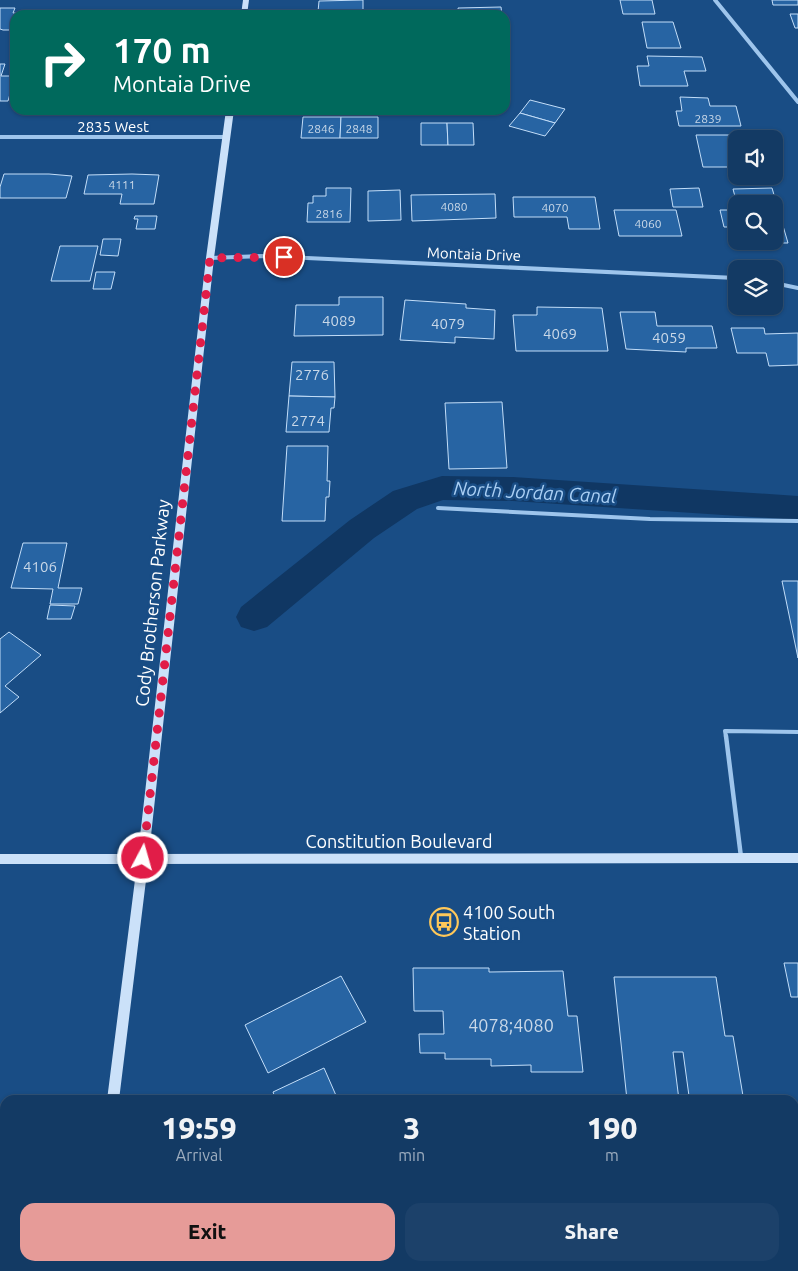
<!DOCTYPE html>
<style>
:root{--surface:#133a64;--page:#1c416a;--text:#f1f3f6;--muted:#9dadbf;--line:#325478;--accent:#e69b98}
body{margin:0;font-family:Ubuntu,sans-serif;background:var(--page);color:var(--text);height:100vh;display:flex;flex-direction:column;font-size:19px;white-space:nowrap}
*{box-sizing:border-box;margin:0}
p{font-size:16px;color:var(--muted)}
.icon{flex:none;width:28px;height:28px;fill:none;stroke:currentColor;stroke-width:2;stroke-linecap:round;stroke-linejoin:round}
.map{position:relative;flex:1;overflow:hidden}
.drawer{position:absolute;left:0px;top:1095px;width:799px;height:176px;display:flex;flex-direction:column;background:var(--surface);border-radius:15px 15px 0 0;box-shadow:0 1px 4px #0004,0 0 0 1px var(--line)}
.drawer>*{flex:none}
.top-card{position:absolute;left:10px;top:10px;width:500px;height:105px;border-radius:15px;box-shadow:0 1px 4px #0004,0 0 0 1px var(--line);background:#00695c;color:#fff;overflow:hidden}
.fabs{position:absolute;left:728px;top:130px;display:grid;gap:10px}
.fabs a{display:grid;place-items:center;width:55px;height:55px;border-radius:10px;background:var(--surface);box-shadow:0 1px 4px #0004,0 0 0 1px var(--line);font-size:25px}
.pin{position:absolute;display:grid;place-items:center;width:42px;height:42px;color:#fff;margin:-21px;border:2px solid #fff;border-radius:50%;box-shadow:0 1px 5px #0007}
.me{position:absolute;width:55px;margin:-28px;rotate:6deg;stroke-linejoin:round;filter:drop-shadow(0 0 4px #0008)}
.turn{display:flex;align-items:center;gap:18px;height:105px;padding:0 20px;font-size:22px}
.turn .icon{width:65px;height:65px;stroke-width:2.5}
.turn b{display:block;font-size:35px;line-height:42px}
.eta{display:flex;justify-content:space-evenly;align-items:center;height:85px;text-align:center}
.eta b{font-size:30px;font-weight:800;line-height:35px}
.action{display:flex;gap:10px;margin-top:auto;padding:10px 20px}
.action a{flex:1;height:58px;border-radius:15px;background:var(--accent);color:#111;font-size:20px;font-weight:800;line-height:58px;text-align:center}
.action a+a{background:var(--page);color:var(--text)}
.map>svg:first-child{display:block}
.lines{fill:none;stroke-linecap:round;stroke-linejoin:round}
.canal{fill:#103763;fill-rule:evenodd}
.building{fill:#2764a3;stroke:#c3def9}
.service-far1{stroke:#9ec5ec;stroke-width:4}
.service{stroke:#9ec5ec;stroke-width:4.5}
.minor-far1{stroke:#9ec5ec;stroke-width:4}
.minor{stroke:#9ec5ec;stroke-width:6}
.secondary{fill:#cbe1f9;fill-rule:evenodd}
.route{stroke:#e11d48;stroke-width:9;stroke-dasharray:0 16.2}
.labels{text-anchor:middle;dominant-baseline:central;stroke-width:5;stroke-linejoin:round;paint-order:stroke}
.far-number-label{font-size:12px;fill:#c9d8e8}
.far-street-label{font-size:15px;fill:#fff;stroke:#194d85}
.number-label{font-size:15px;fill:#c9d8e8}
.street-label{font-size:18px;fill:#fff;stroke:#194d85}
.poi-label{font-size:18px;fill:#fff;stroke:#194d85;text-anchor:start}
.near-number-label{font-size:18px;fill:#c9d8e8}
.water-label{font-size:19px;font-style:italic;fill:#aacff4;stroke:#194d85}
</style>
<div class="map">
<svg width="798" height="1271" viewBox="0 0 798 1271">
<rect width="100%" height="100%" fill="#194d85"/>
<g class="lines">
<polygon class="canal" points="442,476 513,477 798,496 798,520 513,501 443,500 417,509 374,538 267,627 254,631 241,627 236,617 241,607 350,520 393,491"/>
</g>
<g class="building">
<polygon points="363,0 363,12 318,12 319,1"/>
<polygon points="620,0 652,0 655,14 623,14"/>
<polygon points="772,0 798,0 798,5 773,5"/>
<polygon points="501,7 502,15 459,15 458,8"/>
<polygon points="0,8 15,8 13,13 52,14 15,15 15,30 3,30 0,29"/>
<polygon points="120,13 179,13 179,15"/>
<polygon points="790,14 798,14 798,28 795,28"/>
<polygon points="642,22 673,22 681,48 647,48"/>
<polygon points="647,56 702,57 706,71 684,71 688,86 640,86 637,66 649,66"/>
<polygon points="0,64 5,64 1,76 15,76 8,101 0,101"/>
<polygon points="680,97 708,98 710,106 736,106 741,126 679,126 676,111 682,111"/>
<polygon points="530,100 565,109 555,123 520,113"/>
<polygon points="520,113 555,123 545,136 509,126"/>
<polygon points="303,117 341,117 340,138 301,138"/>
<polygon points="341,117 378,117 378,138 340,138"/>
<polygon points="421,123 447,123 448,145 421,145"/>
<polygon points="447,123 473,123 474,145 448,145"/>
<polygon points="696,135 753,135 754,139 736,139 736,167 703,167"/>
<polygon points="4,174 49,174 72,176 66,198 0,198 0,187"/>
<polygon points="132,174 159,175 154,204 120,204 122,194 84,194 88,175"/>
<polygon points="326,188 351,188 350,222 307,222 308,203 313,203 313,196 326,196"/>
<polygon points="699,188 703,207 673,207 670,189"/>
<polygon points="772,188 788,243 748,243 747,241 774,241 774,204 737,204 733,189"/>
<polygon points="400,190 401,220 368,221 368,191"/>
<polygon points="495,194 496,218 412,221 411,195"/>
<polygon points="513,197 595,197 600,229 569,229 567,217 514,217"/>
<polygon points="614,210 676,210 682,236 619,236"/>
<polygon points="720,210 736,210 736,227 724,227"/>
<polygon points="135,216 157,216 155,229 136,229 138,219 134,219"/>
<polygon points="103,239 121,239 118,256 100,255"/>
<polygon points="60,246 98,246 90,281 51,281"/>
<polygon points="96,272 115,272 111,289 93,289"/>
<polygon points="339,297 383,297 383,335 294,336 296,305 339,305"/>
<polygon points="405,300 466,304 466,308 495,310 494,339 455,337 455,343 400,340"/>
<polygon points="537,307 602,308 608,351 516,351 513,315 537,315"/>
<polygon points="620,312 655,312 657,326 712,326 717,348 686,348 686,352 626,349"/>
<polygon points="731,328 764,328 765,334 798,333 798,365 769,366 766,353 737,353"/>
<polygon points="292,362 334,362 335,397 289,396"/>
<polygon points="289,396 335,397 334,408 331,408 329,432 286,432"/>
<polygon points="502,402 507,468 449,469 445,403"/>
<polygon points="287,446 328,446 327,481 330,481 329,497 326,497 325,521 282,521"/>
<polygon points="23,543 67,543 58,588 82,588 78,604 50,604 53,589 11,588"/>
<polygon points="782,581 798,581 798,658"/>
<polygon points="50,605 75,606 71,619 47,619"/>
<polygon points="9,632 41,655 5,686 19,697 0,713 0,639"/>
<polygon points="784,963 798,963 798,997 791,997"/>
<polygon points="413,968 489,968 489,972 563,971 568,1016 577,1016 583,1072 531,1072 531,1065 491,1066 491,1059 445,1059 445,1053 420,1053 419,1034 444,1034 443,1011 414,1011"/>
<polygon points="341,976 366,1022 268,1073 245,1025"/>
<polygon points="614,977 716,977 725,1036 733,1036 743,1096 689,1096 683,1052 673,1052 679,1100 627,1100"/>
<polygon points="324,1068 338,1100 276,1100 273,1092"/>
</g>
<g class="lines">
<g class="service-far1">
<polyline points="438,508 650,519 798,521"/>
<polyline points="726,737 725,731 798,732"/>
</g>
<polyline class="service" points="726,736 741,857"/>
<g class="minor-far1">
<polyline points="715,0 798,102"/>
<polyline points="0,137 226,137"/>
<polyline points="210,258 264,256 736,278"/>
<polyline points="774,283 798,288"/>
</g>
<polyline class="minor" points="794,1219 798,1219"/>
<g class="secondary">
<polygon points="243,0 249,0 247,15 241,15"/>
<polygon points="226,110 234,110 214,258 149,854 798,853 798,863 148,864 119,1100 107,1100 137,864 0,864 0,854 138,854 206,258"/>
<polygon points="85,1266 99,1266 98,1271 84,1271"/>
</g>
</g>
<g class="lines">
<polyline class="route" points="143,858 210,258 284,257"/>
</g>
<defs>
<symbol id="bus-ring" viewBox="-11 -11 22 22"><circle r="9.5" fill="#194d85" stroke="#ffc859" stroke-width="1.5"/><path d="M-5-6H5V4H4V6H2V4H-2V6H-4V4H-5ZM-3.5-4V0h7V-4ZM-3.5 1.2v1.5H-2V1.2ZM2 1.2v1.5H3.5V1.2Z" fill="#ffc859"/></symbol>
</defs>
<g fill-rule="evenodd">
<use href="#bus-ring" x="428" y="906" width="32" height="32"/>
</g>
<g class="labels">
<g class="far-number-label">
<text x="708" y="118">2839</text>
<text x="321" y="128">2846</text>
<text x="359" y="128">2848</text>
<text x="122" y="184">4111</text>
<text x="454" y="206">4080</text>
<text x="555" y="207">4070</text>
<text x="329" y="213">2816</text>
<text x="648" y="223">4060</text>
</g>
<g class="far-street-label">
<text x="113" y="126">2835 West</text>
<text transform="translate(474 254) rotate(2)">Montaia Drive</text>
</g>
<g class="number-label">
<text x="339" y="320">4089</text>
<text x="448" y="323">4079</text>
<text x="560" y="333">4069</text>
<text x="669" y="337">4059</text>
<text x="312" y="374">2776</text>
<text x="308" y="420">2774</text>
<text x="40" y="566">4106</text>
</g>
<g class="street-label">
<text transform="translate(152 603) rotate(-84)">Cody Brotherson Parkway</text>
<text x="399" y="841">Constitution Boulevard</text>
</g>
<g class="poi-label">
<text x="463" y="912">4100 South<tspan x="463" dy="21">Station</tspan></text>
</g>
<g class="near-number-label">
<text x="511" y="1025">4078;4080</text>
</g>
<g class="water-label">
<text transform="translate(535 492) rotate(3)">North Jordan Canal</text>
</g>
</g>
</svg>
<div class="fabs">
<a><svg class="icon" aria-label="sound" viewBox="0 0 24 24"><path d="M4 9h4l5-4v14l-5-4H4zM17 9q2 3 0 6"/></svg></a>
<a><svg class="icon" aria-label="search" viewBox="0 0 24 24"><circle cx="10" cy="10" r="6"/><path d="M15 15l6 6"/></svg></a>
<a><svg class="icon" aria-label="layers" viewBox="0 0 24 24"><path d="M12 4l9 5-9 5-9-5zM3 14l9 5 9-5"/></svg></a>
</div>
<div class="pin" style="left:284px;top:257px;background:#d93025"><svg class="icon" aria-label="arrive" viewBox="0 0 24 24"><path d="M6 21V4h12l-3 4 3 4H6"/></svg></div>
<svg class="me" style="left:143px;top:858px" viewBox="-20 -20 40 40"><circle r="17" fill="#e11d48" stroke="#fff" stroke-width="3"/><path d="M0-11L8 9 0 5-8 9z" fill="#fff"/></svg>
<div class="top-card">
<div class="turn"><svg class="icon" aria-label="right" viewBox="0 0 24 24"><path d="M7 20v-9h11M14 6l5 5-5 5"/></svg><div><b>170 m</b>Montaia Drive</div></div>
</div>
<section class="drawer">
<div class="eta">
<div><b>19:59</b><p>Arrival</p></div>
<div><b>3</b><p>min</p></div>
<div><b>190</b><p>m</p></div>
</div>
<div class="action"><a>Exit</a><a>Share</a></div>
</section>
</div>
